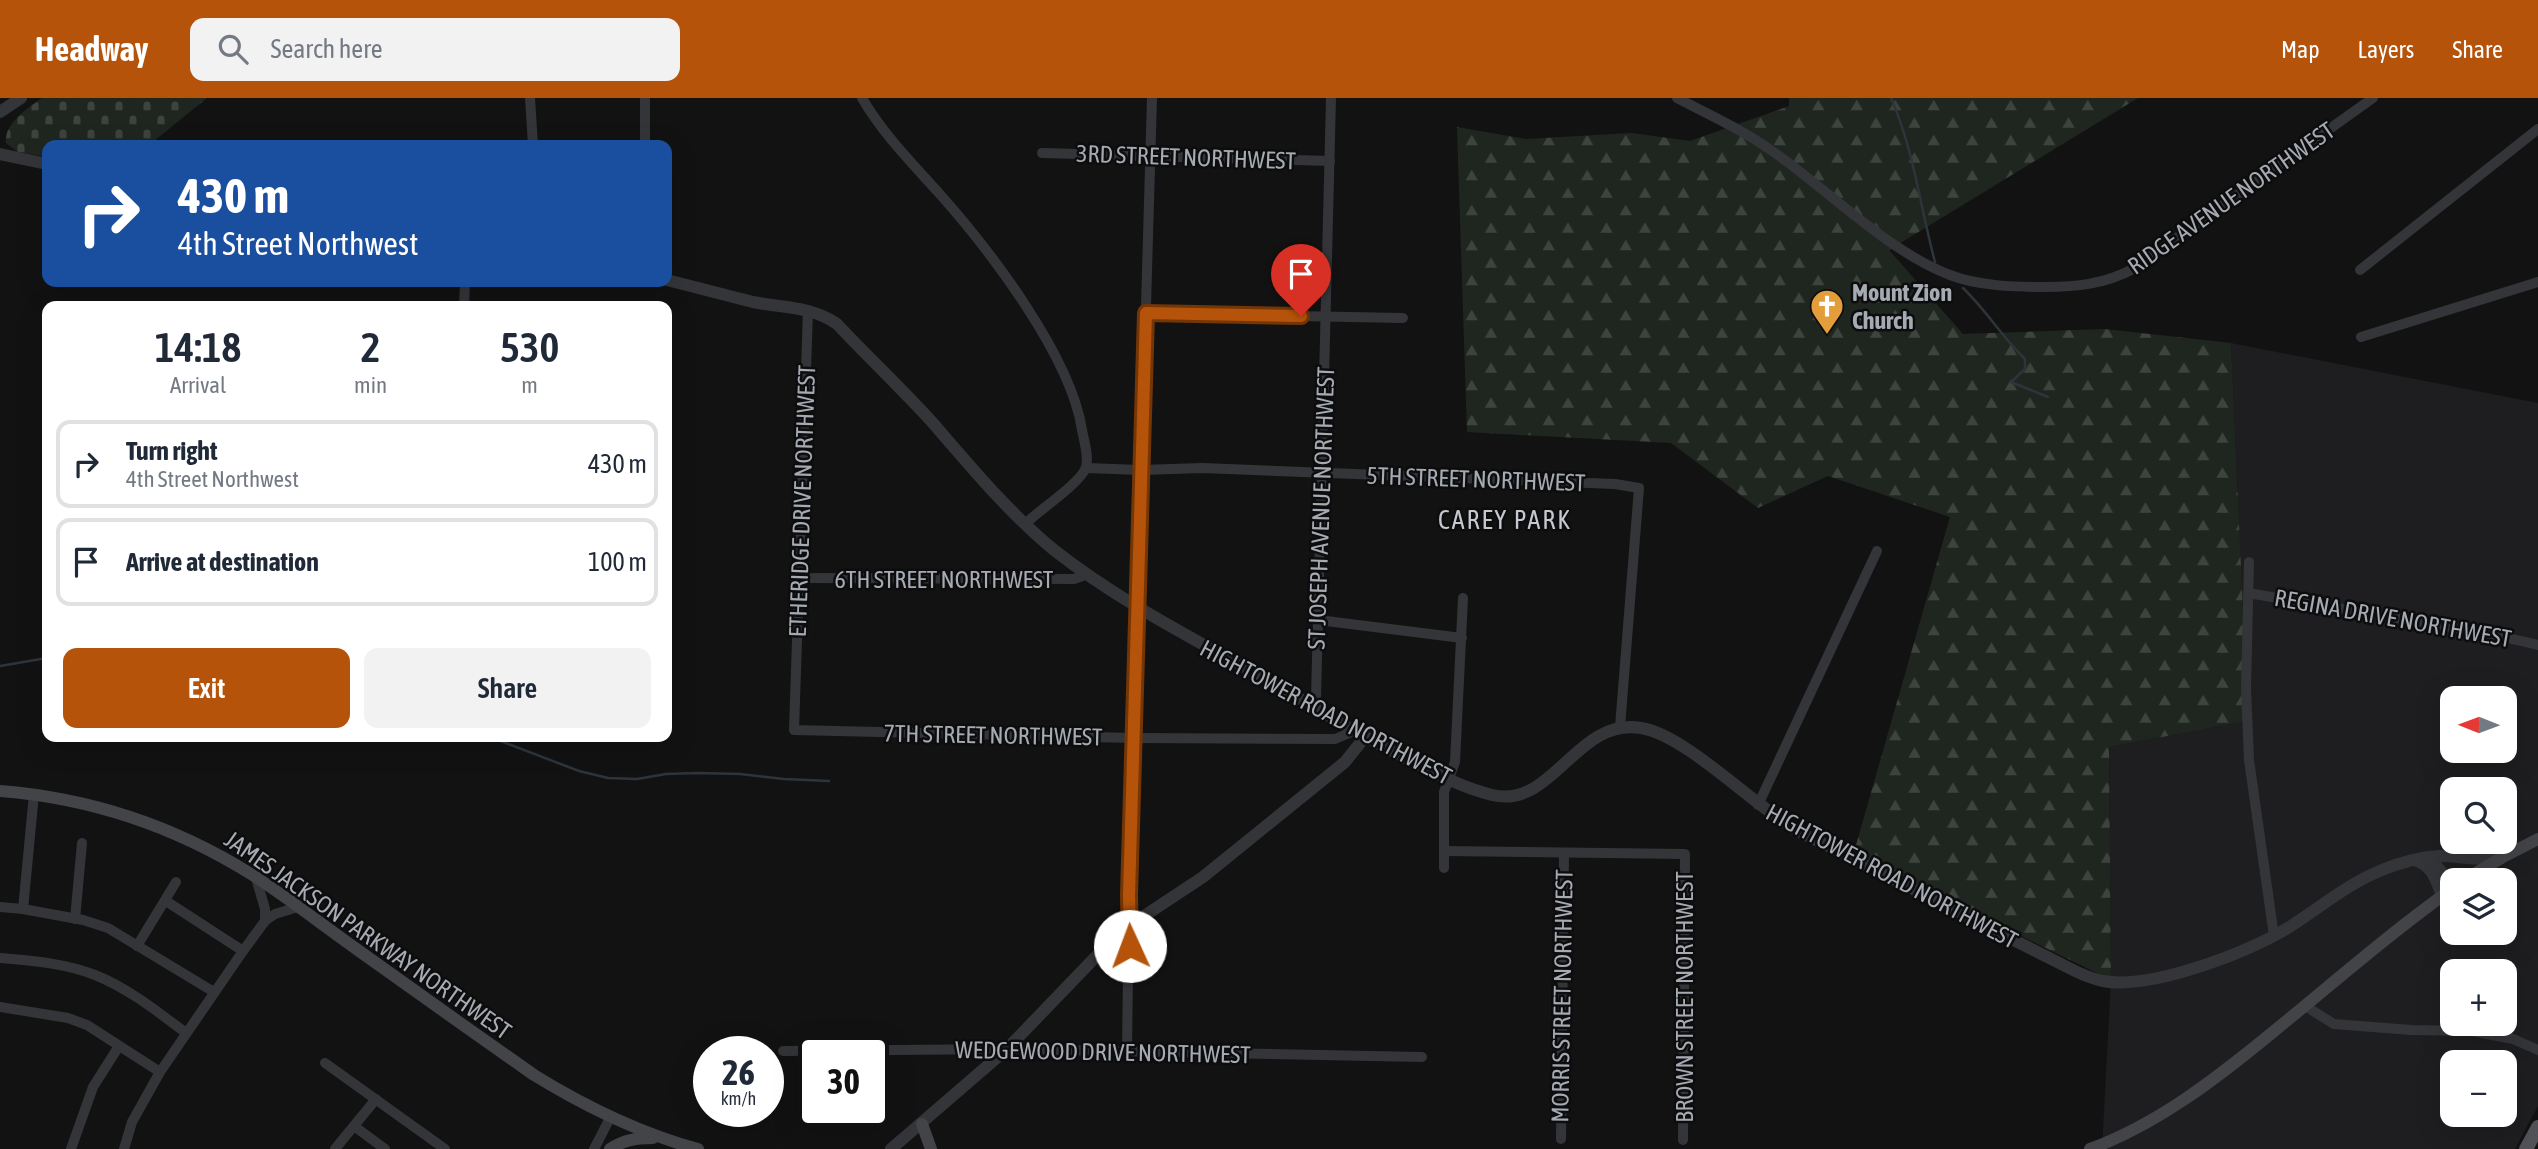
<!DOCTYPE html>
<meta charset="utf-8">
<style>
:root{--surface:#fff;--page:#f2f2f3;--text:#1f2937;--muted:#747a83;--line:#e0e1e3;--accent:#b45309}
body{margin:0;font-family:"Asap Condensed",sans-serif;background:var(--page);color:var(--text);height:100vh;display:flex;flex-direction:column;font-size:26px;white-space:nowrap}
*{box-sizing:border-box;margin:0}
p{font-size:23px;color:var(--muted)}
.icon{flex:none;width:38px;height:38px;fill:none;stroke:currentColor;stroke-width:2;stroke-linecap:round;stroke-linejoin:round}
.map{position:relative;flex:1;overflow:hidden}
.side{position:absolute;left:42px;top:203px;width:630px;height:441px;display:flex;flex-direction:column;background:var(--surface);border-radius:14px;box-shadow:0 7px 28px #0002}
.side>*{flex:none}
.hud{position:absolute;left:42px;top:42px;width:630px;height:147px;border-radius:14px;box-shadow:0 7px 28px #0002;background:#1a4fa0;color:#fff;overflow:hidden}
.needle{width:46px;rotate:271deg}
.fabs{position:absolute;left:2440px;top:588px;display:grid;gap:14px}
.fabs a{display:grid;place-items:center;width:77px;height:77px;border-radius:14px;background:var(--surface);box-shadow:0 7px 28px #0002;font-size:35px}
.speed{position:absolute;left:693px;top:938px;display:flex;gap:14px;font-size:35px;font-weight:700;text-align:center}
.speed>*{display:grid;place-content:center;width:91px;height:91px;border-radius:50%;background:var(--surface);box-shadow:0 7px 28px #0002;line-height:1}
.speed small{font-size:18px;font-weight:400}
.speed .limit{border:4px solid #111;border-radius:10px;background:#fff;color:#111}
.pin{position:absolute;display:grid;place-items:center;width:60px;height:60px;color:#fff;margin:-72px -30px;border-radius:50% 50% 50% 0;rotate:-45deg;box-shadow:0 0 7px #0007}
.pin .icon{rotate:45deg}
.me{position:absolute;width:77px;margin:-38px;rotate:358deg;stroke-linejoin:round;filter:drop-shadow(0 0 5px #0008)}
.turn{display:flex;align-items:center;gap:24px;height:147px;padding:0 21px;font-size:32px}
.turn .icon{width:91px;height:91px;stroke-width:2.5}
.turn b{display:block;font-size:49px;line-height:60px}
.eta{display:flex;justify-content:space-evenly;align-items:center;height:119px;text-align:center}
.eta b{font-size:42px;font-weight:600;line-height:49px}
.button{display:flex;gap:14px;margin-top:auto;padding:14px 21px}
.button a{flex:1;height:80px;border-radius:14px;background:var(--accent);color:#fff;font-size:28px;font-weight:600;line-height:80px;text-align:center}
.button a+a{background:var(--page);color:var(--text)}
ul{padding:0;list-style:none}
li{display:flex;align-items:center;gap:21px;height:88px;margin:0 14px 10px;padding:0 7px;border:4px solid var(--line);border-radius:14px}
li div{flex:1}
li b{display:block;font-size:26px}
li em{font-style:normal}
header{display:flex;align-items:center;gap:42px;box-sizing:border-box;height:98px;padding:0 35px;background:var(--accent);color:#fff}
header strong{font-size:33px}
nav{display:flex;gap:38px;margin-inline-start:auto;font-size:24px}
.search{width:490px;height:63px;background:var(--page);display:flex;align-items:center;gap:18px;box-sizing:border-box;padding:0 24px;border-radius:14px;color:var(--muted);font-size:26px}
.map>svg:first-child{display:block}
.built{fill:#1e1e20;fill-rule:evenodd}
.forest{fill:url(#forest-firs)}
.cemetery{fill:url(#cemetery-stones)}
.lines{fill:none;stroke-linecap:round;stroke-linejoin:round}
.stream{stroke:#2d353b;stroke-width:2.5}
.minor{stroke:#333538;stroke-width:10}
.tertiary{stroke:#333538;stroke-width:12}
.secondary{stroke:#424448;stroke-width:12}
.primary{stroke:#505257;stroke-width:14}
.route-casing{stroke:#753606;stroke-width:18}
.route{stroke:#b45309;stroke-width:12}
.labels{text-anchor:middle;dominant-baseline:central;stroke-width:5;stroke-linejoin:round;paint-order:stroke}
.street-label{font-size:24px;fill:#a5aab3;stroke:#0d0d0e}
.poi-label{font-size:24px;font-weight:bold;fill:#a5aab3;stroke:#0d0d0e;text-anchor:start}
.neighbourhood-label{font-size:26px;letter-spacing:2px;fill:#c5c9cf;stroke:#0d0d0e}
</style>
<header>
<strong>Headway</strong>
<div class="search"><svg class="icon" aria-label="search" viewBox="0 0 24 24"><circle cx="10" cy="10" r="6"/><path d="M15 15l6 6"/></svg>Search here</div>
<nav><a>Map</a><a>Layers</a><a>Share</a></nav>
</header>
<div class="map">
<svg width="2538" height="1051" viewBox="0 0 2538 1051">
<defs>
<pattern id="forest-firs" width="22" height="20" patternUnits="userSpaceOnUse" patternTransform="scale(1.75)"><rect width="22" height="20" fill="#1f261f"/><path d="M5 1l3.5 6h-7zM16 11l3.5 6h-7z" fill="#3d433d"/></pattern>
<pattern id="cemetery-stones" width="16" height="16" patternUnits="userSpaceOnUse" patternTransform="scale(1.75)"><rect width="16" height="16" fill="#1f261f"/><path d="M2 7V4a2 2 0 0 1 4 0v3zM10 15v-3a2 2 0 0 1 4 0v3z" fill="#3d433d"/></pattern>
</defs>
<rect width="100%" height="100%" fill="#121213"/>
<path class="built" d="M2231 245 2538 305V1008L2515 1051H2102L2111 882 2109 649 2248 623ZM2452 600H2504V653H2452ZM2452 691H2504V744H2452ZM2452 782H2504V835H2452ZM2452 873H2504V926H2452ZM2452 964H2504V1017H2452Z"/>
<polygon class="forest" points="1789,0 2138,0 1889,152 1963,236 2105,231 2231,245 2248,623 2109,649 2111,882 1995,825 1852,761 1950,419 1828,378 1758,410 1671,345 1467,334 1457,29 1526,41 1632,35 1690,43 1789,8"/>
<path class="cemetery" d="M42 0H207L149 47H47V59L18 54 6 45C4 25 27 11 42 0Z"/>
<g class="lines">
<g class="stream">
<path d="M1891 0C1914 52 1920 109 1935 164"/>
<path d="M1963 190C1986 212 2002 239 2025 261V271L2011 284 2048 299"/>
<polyline points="0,568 47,560"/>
<polyline points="490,639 579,673 608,680 637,681 666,676 696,675 740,676 784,681 829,683"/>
</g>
<g class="minor">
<polyline points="530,0 533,47"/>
<polyline points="645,0 645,47"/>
<path d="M862 0C883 36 911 64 938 94 989 151 1071 258 1082 332 1084 343 1089 358 1086 369 1082 384 1038 413 1025 426"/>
<path d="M1677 0C1710 17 1745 33 1775 55 1829 93 1889 154 1950 177 1978 188 2015 189 2045 189 2076 189 2105 186 2133 171L2373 0"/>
<polyline points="1042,55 1330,63"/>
<polyline points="2360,172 2538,31"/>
<polyline points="464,208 465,184"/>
<polyline points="808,212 794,632 1134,640 1335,641 1354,633"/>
<polyline points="1147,215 1403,220"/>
<polyline points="2361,239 2538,184"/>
<polyline points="1086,370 1141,372 1202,370 1615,386 1639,390 1620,629"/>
<polyline points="2249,464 2246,590 2249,662 2274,838"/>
<polyline points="799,480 1074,481 1088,476"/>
<polyline points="2248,495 2486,535 2538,547"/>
<polyline points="1318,522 1462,540"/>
<polyline points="1313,609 1316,600 1331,0"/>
<polyline points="1758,707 1877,453"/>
<polyline points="1444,753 1685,756 1683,1042"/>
<polyline points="1444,770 1444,694 1455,664 1463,500"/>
<polyline points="256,780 265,811 265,823"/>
<polyline points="166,803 243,853"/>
<polyline points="0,809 23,811 83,822 108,830 214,894"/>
<polyline points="23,811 34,696"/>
<polyline points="75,821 82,745"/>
<polyline points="137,848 176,784"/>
<path d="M0 860C32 863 65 865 95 877 128 890 158 914 186 935"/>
<polyline points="2305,908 2334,926 2411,932 2472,933 2513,941 2538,952"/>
<polyline points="0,909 68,920 87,927 160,974"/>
<polyline points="783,953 1007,951 1422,959"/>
<polyline points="1127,953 1129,797 1152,0"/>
<polyline points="325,965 445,1051"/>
<polyline points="354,1028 385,1051"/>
<polyline points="1561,1041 1564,755"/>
<polyline points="71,1051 93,989 119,948"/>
<polyline points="124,1051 132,1024 160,974 243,853 265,823 275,816 298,809"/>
<polyline points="335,1051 376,1001"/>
<polyline points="594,1051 610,1020"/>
</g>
<g class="tertiary">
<polyline points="0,14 21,0"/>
<polyline points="0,56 47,66"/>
<path d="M667 182C695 189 724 197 753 204 782 210 811 208 837 226 868 259 901 290 932 324 971 369 1008 414 1054 452 1129 511 1215 551 1297 599 1334 622 1372 643 1411 663 1437 676 1463 690 1492 697 1553 712 1576 619 1641 630 1686 637 1755 709 1798 733L2073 872C2083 877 2093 881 2103 883 2152 892 2249 854 2291 828 2321 809 2347 786 2382 772 2399 765 2420 759 2439 758 2461 758 2480 764 2502 759"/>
<path d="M2415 762C2433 768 2436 782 2442 798"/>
<polyline points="2433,764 2444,777 2451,791"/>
<polyline points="891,1051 1007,951 1109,845 1129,828 1203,779 1345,664 1365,639"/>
</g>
<g class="secondary">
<path d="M0 693C90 700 174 728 251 776 287 799 321 826 355 850 415 893 474 935 534 977 586 1009 639 1035 698 1051"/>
<polyline points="2464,782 2503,759 2538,741"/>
<polyline points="922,1026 931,1051"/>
<path d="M610 1051C624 1042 636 1040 653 1040"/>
<path d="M2090 1051C2158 1026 2217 980 2273 934 2332 886 2390 835 2452 791"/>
</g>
<polyline class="primary" points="2526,1051 2538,1029"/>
</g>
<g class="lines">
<defs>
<polyline id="route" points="1130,848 1129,797 1146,215 1301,218"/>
</defs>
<use href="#route" class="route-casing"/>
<use href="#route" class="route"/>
</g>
<defs>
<symbol id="church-pin" viewBox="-11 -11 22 30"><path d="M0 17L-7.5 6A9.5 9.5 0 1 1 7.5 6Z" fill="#e39d3b" stroke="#0d0d0e"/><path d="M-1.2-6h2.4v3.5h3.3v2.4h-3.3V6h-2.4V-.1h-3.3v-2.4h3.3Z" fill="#fff"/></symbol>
</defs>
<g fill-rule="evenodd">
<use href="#church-pin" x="1808" y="189" width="38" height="52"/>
</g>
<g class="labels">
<g class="street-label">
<text transform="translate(1186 59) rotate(2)">3RD STREET NORTHWEST</text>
<text transform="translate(2231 100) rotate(-35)">RIDGE AVENUE NORTHWEST</text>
<text transform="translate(1476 381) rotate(2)">5TH STREET NORTHWEST</text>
<text transform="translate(802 403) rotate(-88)">ETHERIDGE DRIVE NORTHWEST</text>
<text transform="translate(1321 410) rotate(-88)">ST JOSEPH AVENUE NORTHWEST</text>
<text x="944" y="481">6TH STREET NORTHWEST</text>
<text transform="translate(2393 520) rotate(10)">REGINA DRIVE NORTHWEST</text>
<text transform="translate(1326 614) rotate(28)">HIGHTOWER ROAD NORTHWEST</text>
<text transform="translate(993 637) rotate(1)">7TH STREET NORTHWEST</text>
<text transform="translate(1892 778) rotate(28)">HIGHTOWER ROAD NORTHWEST</text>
<text transform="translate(368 837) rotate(35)">JAMES JACKSON PARKWAY NORTHWEST</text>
<text transform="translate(1562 898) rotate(-89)">MORRIS STREET NORTHWEST</text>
<text transform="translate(1684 899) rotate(-90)">BROWN STREET NORTHWEST</text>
<text transform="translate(1103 954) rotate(1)">WEDGEWOOD DRIVE NORTHWEST</text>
</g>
<g class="poi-label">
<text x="1852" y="194">Mount Zion<tspan x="1852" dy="28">Church</tspan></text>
</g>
<g class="neighbourhood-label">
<text x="1505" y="422">CAREY PARK</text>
</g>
</g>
</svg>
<div class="fabs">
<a><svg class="needle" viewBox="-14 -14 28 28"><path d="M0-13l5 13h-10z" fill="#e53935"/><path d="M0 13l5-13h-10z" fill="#747a83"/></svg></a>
<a><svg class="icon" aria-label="search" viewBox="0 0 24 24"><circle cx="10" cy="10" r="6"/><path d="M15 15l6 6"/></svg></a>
<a><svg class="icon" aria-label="layers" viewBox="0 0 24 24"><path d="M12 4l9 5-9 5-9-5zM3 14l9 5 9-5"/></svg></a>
<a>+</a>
<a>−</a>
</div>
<div class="speed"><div>26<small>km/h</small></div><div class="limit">30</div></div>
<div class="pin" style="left:1301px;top:218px;background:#d93025"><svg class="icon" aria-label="arrive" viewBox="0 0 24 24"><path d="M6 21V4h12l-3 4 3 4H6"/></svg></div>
<svg class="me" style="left:1130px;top:848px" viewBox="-20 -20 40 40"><circle r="19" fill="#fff"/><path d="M0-13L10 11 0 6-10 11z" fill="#b45309"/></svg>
<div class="hud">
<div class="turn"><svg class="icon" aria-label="right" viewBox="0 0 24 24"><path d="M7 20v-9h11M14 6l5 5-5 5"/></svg><div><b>430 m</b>4th Street Northwest</div></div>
</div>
<section class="side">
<div class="eta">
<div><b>14:18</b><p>Arrival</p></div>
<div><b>2</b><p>min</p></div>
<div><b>530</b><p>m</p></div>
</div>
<ul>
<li><svg class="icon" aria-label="right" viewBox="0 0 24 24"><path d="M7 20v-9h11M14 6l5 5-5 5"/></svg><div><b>Turn right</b><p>4th Street Northwest</p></div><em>430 m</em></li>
<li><svg class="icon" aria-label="arrive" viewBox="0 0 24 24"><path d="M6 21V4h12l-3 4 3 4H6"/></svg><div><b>Arrive at destination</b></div><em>100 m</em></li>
</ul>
<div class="button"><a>Exit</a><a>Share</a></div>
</section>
</div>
